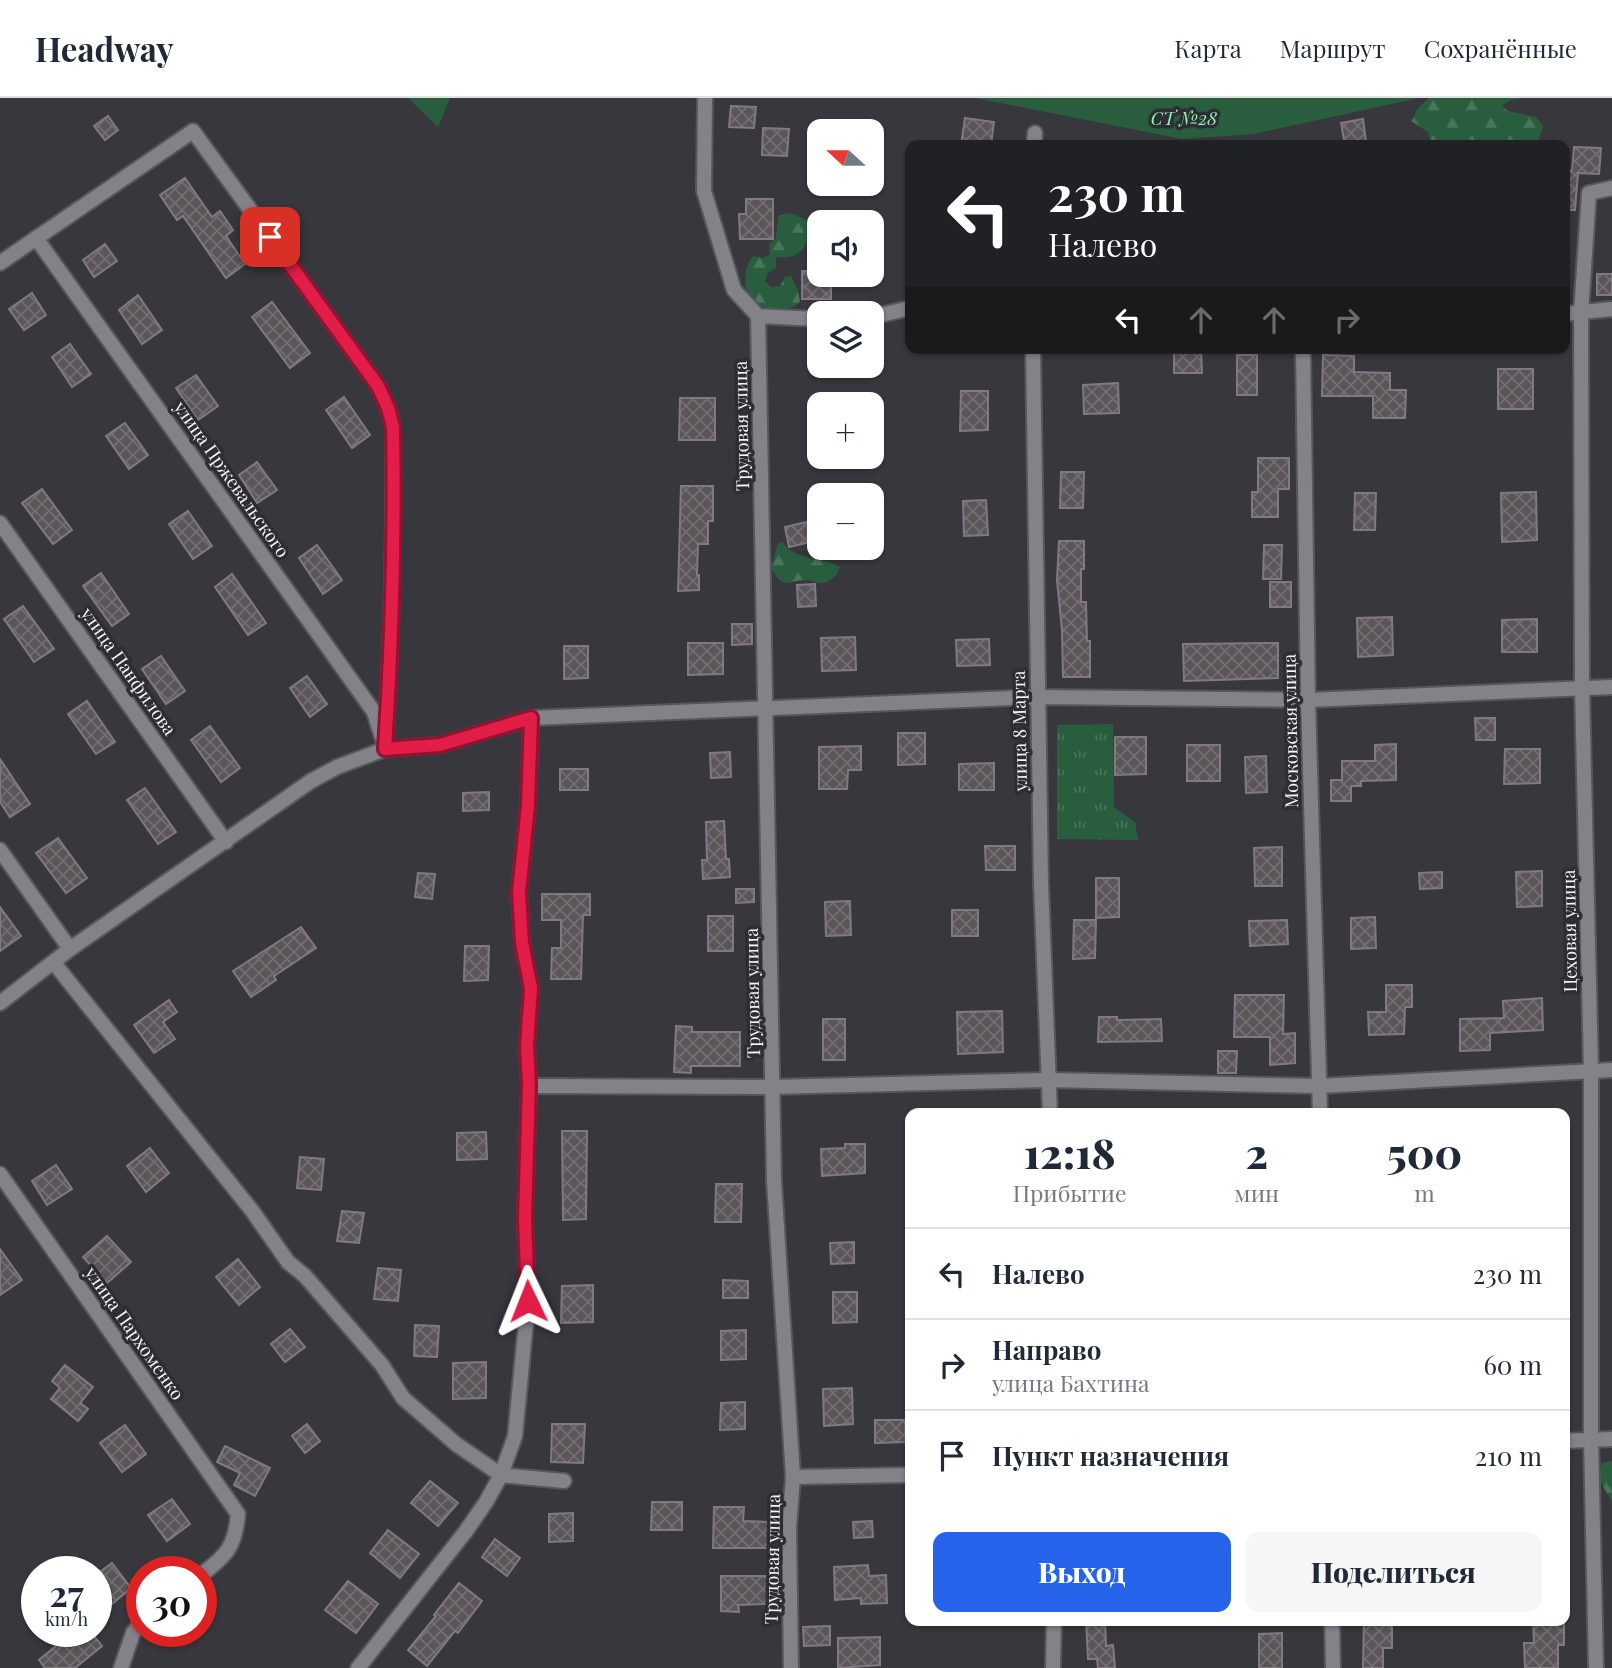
<!DOCTYPE html>
<html lang="ru">
<meta charset="utf-8">
<style>
:root{--surface:#fff;--page:#f6f6f7;--text:#1f2937;--muted:#747a83;--line:#e0e1e3;--accent:#2563eb}
body{margin:0;font-family:"Playfair Display",serif;background:var(--page);color:var(--text);height:100vh;display:flex;flex-direction:column;font-size:26px;white-space:nowrap}
*{box-sizing:border-box;margin:0}
p{font-size:23px;color:var(--muted)}
.icon{flex:none;width:38px;height:38px;fill:none;stroke:currentColor;stroke-width:2;stroke-linecap:round;stroke-linejoin:round}
.map{position:relative;flex:1;overflow:hidden}
.sheet{position:absolute;left:905px;top:1010px;width:665px;height:518px;display:flex;flex-direction:column;background:var(--surface);border-radius:14px;box-shadow:0 2px 5px #0004}
.sheet>*{flex:none}
.guide{position:absolute;left:905px;top:42px;width:665px;height:214px;border-radius:14px;box-shadow:0 2px 5px #0004;background:#202124;color:#fff;overflow:hidden}
.needle{width:46px;rotate:291deg}
.buttons{position:absolute;left:807px;top:21px;display:grid;gap:14px}
.buttons a{display:grid;place-items:center;width:77px;height:77px;border-radius:14px;background:var(--surface);box-shadow:0 2px 5px #0004;font-size:35px}
.speed{position:absolute;left:21px;top:1458px;display:flex;gap:14px;font-size:35px;font-weight:700;text-align:center}
.speed>*{display:grid;place-content:center;width:91px;height:91px;border-radius:50%;background:var(--surface);box-shadow:0 2px 5px #0004;line-height:1}
.speed small{font-size:18px;font-weight:400}
.speed .limit{border:10px solid #d22;background:#fff;color:#111}
.pin{position:absolute;display:grid;place-items:center;width:60px;height:60px;color:#fff;margin:-30px;border-radius:14px;box-shadow:0 4px 10px #0006}
.me{position:absolute;width:77px;margin:-38px;rotate:358deg;stroke-linejoin:round;filter:drop-shadow(0 0 5px #0008)}
.turn{display:flex;align-items:center;gap:24px;height:147px;padding:0 28px;font-size:32px}
.turn .icon{width:91px;height:91px;stroke-width:2.5}
.turn b{display:block;font-size:49px;line-height:60px}
.lanes{display:flex;align-items:center;height:66px;padding:0 28px;background:#0003;justify-content:center;gap:35px;direction:ltr}
.lanes .off{opacity:.35}
.eta{display:flex;justify-content:space-evenly;align-items:center;height:119px;text-align:center}
.eta b{font-size:42px;font-weight:800;line-height:49px}
.cta{display:flex;gap:14px;margin-top:auto;padding:14px 28px}
.cta a{flex:1;height:80px;border-radius:14px;background:var(--accent);color:#fff;font-size:28px;font-weight:800;line-height:80px;text-align:center}
.cta a+a{background:var(--page);color:var(--text)}
ul{padding:0;list-style:none}
li{display:flex;align-items:center;gap:21px;height:91px;padding:0 28px;border-top:2px solid var(--line)}
li div{flex:1}
li b{display:block;font-size:26px}
li em{font-style:normal}
header{display:flex;align-items:center;gap:42px;box-sizing:border-box;height:98px;padding:0 35px;background:var(--surface);border-bottom:2px solid var(--line)}
header strong{font-size:33px}
nav{display:flex;gap:38px;margin-inline-start:auto;font-size:24px}
.map>svg:first-child{display:block}
.grass{fill:url(#grass-tufts)}
.forest{fill:url(#forest-firs)}
.garden{fill:#285e3e}
.building{fill:url(#building-cross-hatch);stroke:#807a80;stroke-width:2}
.lines{fill:none;stroke-linecap:round;stroke-linejoin:round}
.street-casing{stroke:#57565b;stroke-width:18}
.street{stroke:#838289;stroke-width:14}
.route-casing{stroke:#92132f;stroke-width:18}
.route{stroke:#e11d48;stroke-width:12}
.labels{text-anchor:middle;dominant-baseline:central;stroke-width:7;stroke-linejoin:round;paint-order:stroke}
.park-label{font-size:18px;font-style:italic;fill:#8ef9b5;stroke:#2e2d33}
.street-label{font-size:18px;fill:#f5f4f8;stroke:#2e2d33}
</style>
<header>
<strong>Headway</strong>
<nav><a>Карта</a><a>Маршрут</a><a>Сохранённые</a></nav>
</header>
<div class="map">
<svg width="1612" height="1570" viewBox="0 0 1612 1570">
<defs>
<pattern id="grass-tufts" width="24" height="20" patternUnits="userSpaceOnUse" patternTransform="scale(1.75)"><rect width="24" height="20" fill="#285e3e"/><path d="M3 7l-1-3M5 7V3M7 7l1-3M15 17l-1-3M17 17v-4M19 17l1-3" fill="none" stroke="#48765b"/></pattern>
<pattern id="forest-firs" width="22" height="20" patternUnits="userSpaceOnUse" patternTransform="scale(1.75)"><rect width="22" height="20" fill="#285e3e"/><path d="M5 1l3.5 6h-7zM16 11l3.5 6h-7z" fill="#48765b"/></pattern>
<pattern id="building-cross-hatch" width="8" height="8" patternUnits="userSpaceOnUse" patternTransform="scale(1.75)"><rect width="8" height="8" fill="#5b555a"/><path d="M0 0l8 8M0 8l8-8" fill="none" stroke="#736e72"/></pattern>
</defs>
<rect width="100%" height="100%" fill="#38373d"/>
<polygon class="grass" points="1113,626 1114,709 1135,724 1138,742 1057,741 1057,627"/>
<g class="forest">
<polygon points="1429,0 1523,0 1511,2 1502,7 1508,13 1536,19 1543,28 1539,40 1541,47 1432,47 1428,34 1411,23 1418,10"/>
<polygon points="1565,104 1569,138 1565,152 1568,171 1565,196"/>
<path d="M790 115 805 121 814 129C805 150 801 162 776 159V170L767 176 765 183 771 189 780 188 785 179 791 178 798 192 800 204C788 216 766 210 751 206 744 190 742 172 753 158L763 160 770 156 769 146 776 140 778 118Z"/>
<path d="M783 444C793 463 824 459 840 469 837 477 829 486 819 485 815 485 812 482 808 482 787 481 785 495 771 470L778 445Z"/>
<path d="M1612 1363V1404C1605 1388 1594 1383 1602 1365Z"/>
</g>
<g class="garden">
<polygon points="408,0 450,0 438,29"/>
<polygon points="975,0 1419,0 1254,36 1182,41"/>
</g>
<g class="building">
<polygon points="731,8 756,9 754,30 729,29"/>
<polygon points="108,18 118,32 105,42 94,28"/>
<polygon points="965,20 994,24 991,47 961,47"/>
<polygon points="1363,21 1366,43 1345,47 1341,25"/>
<polygon points="763,30 789,31 787,58 762,57"/>
<polygon points="1574,49 1601,50 1599,76 1578,75 1575,112 1564,112 1564,72 1572,73"/>
<polygon points="185,80 212,119 220,113 233,132 226,138 245,166 226,180 183,118 177,122 160,97"/>
<polygon points="746,101 773,101 773,141 740,141 739,116 746,116"/>
<polygon points="105,146 117,163 94,179 83,162"/>
<polygon points="802,173 819,173 819,177 831,177 831,201 802,201"/>
<rect x="1597" y="176" width="15" height="21"/>
<polygon points="32,195 46,217 24,232 9,211"/>
<polygon points="138,197 162,232 142,246 119,212"/>
<polygon points="272,204 310,255 290,270 252,219"/>
<polygon points="70,246 91,276 72,289 52,259"/>
<polygon points="1201,252 1202,275 1174,275 1174,253"/>
<rect x="1237" y="257" width="20" height="40"/>
<polygon points="1323,257 1354,258 1354,274 1390,275 1390,292 1406,292 1405,320 1373,320 1373,298 1322,298"/>
<rect x="1498" y="271" width="35" height="40"/>
<polygon points="196,277 218,308 198,322 176,290"/>
<polygon points="1118,285 1119,315 1084,316 1083,287"/>
<polygon points="961,293 988,293 988,332 960,333"/>
<polygon points="344,299 370,337 352,350 326,312"/>
<polygon points="680,300 715,300 715,342 679,342"/>
<polygon points="125,325 148,357 129,371 106,338"/>
<polygon points="1258,360 1289,360 1289,391 1278,391 1278,419 1252,419 1252,394 1258,394"/>
<polygon points="257,364 277,392 257,405 239,377"/>
<polygon points="1061,374 1084,374 1083,410 1060,410"/>
<polygon points="681,388 713,388 713,423 708,423 708,446 698,446 697,477 699,477 699,492 678,493"/>
<polygon points="42,391 72,432 53,446 22,405"/>
<polygon points="1536,394 1537,442 1502,444 1501,395"/>
<polygon points="1355,395 1376,395 1375,432 1354,432"/>
<polygon points="986,402 988,437 964,438 963,403"/>
<polygon points="188,413 212,448 193,461 169,426"/>
<polygon points="819,421 819,442 789,449 785,429"/>
<polygon points="1059,443 1084,443 1084,471 1081,471 1081,504 1086,504 1087,543 1090,543 1090,579 1063,579 1062,532 1057,482"/>
<polygon points="317,447 342,482 323,496 299,460"/>
<polygon points="1264,447 1282,447 1281,481 1263,481"/>
<polygon points="101,475 129,516 112,528 83,488"/>
<polygon points="232,476 266,525 248,537 215,489"/>
<rect x="1270" y="484" width="21" height="25"/>
<polygon points="815,486 816,508 798,509 797,487"/>
<polygon points="23,508 54,551 34,564 4,521"/>
<polygon points="1392,519 1393,557 1358,559 1357,520"/>
<polygon points="1537,521 1537,554 1502,554 1502,522"/>
<polygon points="732,526 752,526 752,546 732,547"/>
<polygon points="855,539 856,572 822,573 821,540"/>
<polygon points="989,541 990,567 957,568 956,542"/>
<polygon points="688,545 723,545 723,576 688,577"/>
<polygon points="1278,545 1278,580 1184,583 1183,546"/>
<polygon points="564,548 588,548 588,580 564,581"/>
<polygon points="161,558 185,593 166,606 142,571"/>
<polygon points="307,578 327,606 310,619 290,590"/>
<polygon points="87,603 115,644 96,656 68,616"/>
<polygon points="1475,620 1495,620 1495,642 1476,642"/>
<polygon points="210,628 240,670 221,684 191,642"/>
<polygon points="898,635 925,635 925,666 898,667"/>
<polygon points="1115,639 1146,639 1146,676 1115,677"/>
<polygon points="1396,646 1396,682 1361,683 1361,688 1351,688 1351,703 1331,703 1331,682 1342,682 1342,663 1375,663 1375,647"/>
<rect x="1187" y="647" width="33" height="36"/>
<polygon points="861,648 861,672 848,672 847,691 819,691 819,649"/>
<polygon points="1505,651 1540,651 1540,685 1504,686"/>
<polygon points="730,654 731,679 711,680 710,655"/>
<polygon points="1266,658 1267,694 1246,695 1245,659"/>
<polygon points="0,661 30,706 10,719 0,704"/>
<polygon points="994,665 994,692 959,692 959,666"/>
<rect x="560" y="671" width="28" height="21"/>
<polygon points="145,690 176,734 158,746 127,702"/>
<polygon points="489,694 489,712 463,713 463,695"/>
<polygon points="724,723 726,761 729,761 730,779 703,781 702,762 707,762 706,724"/>
<polygon points="58,740 87,780 66,795 36,755"/>
<polygon points="985,748 1015,748 1015,772 986,772"/>
<polygon points="1282,749 1282,788 1255,788 1254,750"/>
<polygon points="1542,773 1542,808 1517,809 1516,774"/>
<polygon points="1442,774 1442,790 1420,791 1419,775"/>
<polygon points="418,775 435,776 432,801 415,799"/>
<polygon points="1096,780 1119,780 1119,819 1096,820"/>
<polygon points="736,791 754,791 754,804 736,805"/>
<polygon points="542,796 590,796 590,817 583,817 581,881 551,881 552,850 561,850 561,822 542,822"/>
<polygon points="850,803 851,837 826,838 825,804"/>
<polygon points="0,809 21,838 0,853"/>
<rect x="952" y="812" width="26" height="26"/>
<rect x="708" y="818" width="25" height="35"/>
<polygon points="1375,819 1376,850 1351,851 1351,820"/>
<polygon points="1074,822 1096,822 1095,860 1073,861"/>
<polygon points="1287,822 1288,846 1250,848 1249,823"/>
<polygon points="301,829 316,850 274,878 276,882 251,899 233,873"/>
<polygon points="465,848 489,848 488,882 464,883"/>
<polygon points="1386,887 1412,887 1412,909 1405,909 1404,936 1369,937 1368,914 1386,914"/>
<polygon points="1235,897 1284,897 1283,936 1295,935 1295,965 1270,967 1270,939 1234,939"/>
<polygon points="1542,900 1543,932 1490,935 1490,952 1460,953 1460,921 1504,920 1503,903"/>
<polygon points="169,902 177,914 163,924 175,941 154,955 134,927"/>
<polygon points="1002,913 1003,954 958,956 957,914"/>
<polygon points="1099,919 1117,919 1117,922 1161,921 1162,943 1098,944"/>
<rect x="823" y="921" width="22" height="41"/>
<polygon points="676,928 692,929 692,934 740,934 740,968 691,968 691,975 674,974"/>
<polygon points="1218,953 1237,953 1236,975 1218,975"/>
<polygon points="562,1033 587,1033 586,1121 563,1122"/>
<polygon points="486,1034 487,1061 457,1062 457,1035"/>
<polygon points="845,1046 865,1046 865,1075 822,1078 821,1051 845,1050"/>
<polygon points="150,1050 169,1075 146,1094 127,1068"/>
<polygon points="300,1059 324,1061 321,1092 297,1090"/>
<polygon points="56,1067 72,1091 47,1107 32,1083"/>
<polygon points="716,1086 742,1086 741,1124 715,1124"/>
<polygon points="342,1113 364,1115 359,1145 337,1143"/>
<polygon points="107,1138 131,1164 107,1185 83,1159"/>
<polygon points="854,1144 854,1165 831,1166 830,1145"/>
<polygon points="0,1151 22,1182 0,1197"/>
<polygon points="238,1161 260,1189 239,1207 216,1179"/>
<polygon points="378,1170 401,1172 398,1203 374,1201"/>
<polygon points="723,1182 748,1183 748,1200 723,1200"/>
<polygon points="593,1187 593,1224 561,1225 562,1188"/>
<polygon points="833,1194 857,1194 857,1224 833,1225"/>
<polygon points="415,1227 439,1228 437,1259 414,1258"/>
<polygon points="290,1231 305,1249 285,1264 271,1246"/>
<polygon points="746,1232 746,1261 721,1262 721,1233"/>
<polygon points="486,1264 486,1300 453,1301 453,1265"/>
<polygon points="65,1267 93,1289 80,1305 88,1311 78,1323 51,1301 60,1290 52,1283"/>
<polygon points="852,1290 853,1326 824,1328 823,1291"/>
<polygon points="745,1304 745,1331 720,1332 721,1305"/>
<polygon points="875,1322 905,1322 906,1344 875,1345"/>
<polygon points="307,1326 320,1343 305,1355 292,1338"/>
<polygon points="552,1326 585,1326 583,1365 551,1364"/>
<polygon points="125,1327 146,1356 122,1374 100,1345"/>
<polygon points="225,1348 270,1370 255,1398 234,1387 240,1375 217,1364"/>
<polygon points="430,1383 458,1405 438,1428 411,1405"/>
<polygon points="172,1401 190,1426 167,1443 148,1417"/>
<polygon points="652,1404 682,1404 682,1432 651,1432"/>
<polygon points="714,1409 744,1409 743,1423 769,1424 769,1450 713,1450"/>
<polygon points="573,1415 573,1443 549,1444 549,1416"/>
<polygon points="872,1423 873,1439 854,1440 853,1424"/>
<polygon points="388,1432 419,1456 400,1480 370,1455"/>
<polygon points="495,1441 520,1460 507,1478 482,1459"/>
<polygon points="112,1465 131,1490 106,1511 96,1498 96,1477"/>
<polygon points="868,1467 869,1478 886,1477 887,1505 861,1506 861,1500 835,1502 834,1469"/>
<polygon points="721,1478 767,1478 767,1506 738,1507 739,1514 721,1513"/>
<polygon points="348,1483 378,1506 356,1535 325,1512"/>
<polygon points="459,1485 482,1503 458,1535 455,1533 427,1568 408,1552 436,1518 434,1517"/>
<polygon points="1086,1522 1105,1522 1106,1548 1113,1547 1115,1570 1098,1570 1097,1561 1088,1561"/>
<polygon points="1364,1522 1392,1522 1392,1550 1383,1550 1383,1570 1363,1570"/>
<polygon points="1533,1522 1564,1522 1564,1547 1558,1547 1558,1570 1525,1570 1524,1545 1534,1545"/>
<polygon points="830,1528 830,1547 804,1548 803,1529"/>
<polygon points="74,1533 90,1533 102,1548 75,1570 45,1570 39,1562"/>
<polygon points="1282,1535 1282,1570 1259,1570 1259,1536"/>
<polygon points="880,1539 880,1567 838,1570 838,1540"/>
</g>
<g class="lines">
<defs>
<g id="street">
<polyline points="705,0 704,93 734,192 758,218 819,221"/>
<polyline points="1034,47 1035,35"/>
<polyline points="36,140 374,614 382,639"/>
<path d="M0 165 193 33 378 288 388 310 393 329C394 436 392 544 385 651"/>
<polyline points="1564,216 1612,211"/>
<polyline points="758,218 774,1083 793,1379 789,1429 791,1570"/>
<polyline points="872,219 910,210"/>
<polyline points="1033,250 1041,785 1050,1015"/>
<polyline points="1303,250 1308,602 1320,1015"/>
<polyline points="0,425 226,744"/>
<polyline points="0,752 70,851"/>
<polyline points="54,865 253,1114 288,1164 305,1178 382,1267 403,1300 456,1346 501,1377 564,1383"/>
<polyline points="0,905 70,851 311,683 337,669 385,651 440,647 531,620 1038,599 1308,602 1612,589"/>
<polyline points="529,988 772,989 1050,982 1319,988 1612,972"/>
<path d="M0 1076 238 1416C235 1449 227 1457 201 1477"/>
<polyline points="1564,1343 1612,1341"/>
<polyline points="793,1379 910,1377"/>
<polyline points="1332,1522 1333,1570"/>
<polyline points="121,1570 133,1535 142,1523"/>
<polyline points="358,1570 466,1433 486,1404 501,1377 515,1338 528,1203 525,1121 529,988 527,948 531,890 522,845 519,794 528,708 531,620"/>
<polyline points="1053,1570 1054,1522"/>
<polyline points="1596,1570 1591,1341 1591,972 1582,590 1581,215 1589,95 1612,90"/>
</g>
</defs>
<use href="#street" class="street-casing"/>
<use href="#street" class="street"/>
</g>
<g class="lines">
<defs>
<path id="route" d="M270 139 378 288 388 310 393 329C395 436 392 544 385 651L440 647 531 620 528 708 519 794 522 845 531 890 527 948 529 988 525 1121 528 1203"/>
</defs>
<use href="#route" class="route-casing"/>
<use href="#route" class="route"/>
</g>
<g class="labels">
<g class="park-label">
<text x="1184" y="20">СТ №28</text>
</g>
<g class="street-label">
<text transform="translate(741 328) rotate(-91)">Трудовая улица</text>
<text transform="translate(232 381) rotate(55)">улица Пржевальского</text>
<text transform="translate(129 573) rotate(55)">улица Панфилова</text>
<text transform="translate(1019 633) rotate(-91)">улица 8 Марта</text>
<text transform="translate(1290 633) rotate(-91)">Московская улица</text>
<text transform="translate(1569 833) rotate(-91)">Цеховая улица</text>
<text transform="translate(752 895) rotate(-91)">Трудовая улица</text>
<text transform="translate(135 1235) rotate(55)">улица Пархоменко</text>
<text transform="translate(772 1461) rotate(-89)">Трудовая улица</text>
</g>
</g>
</svg>
<div class="buttons">
<a><svg class="needle" viewBox="-14 -14 28 28"><path d="M0-13l5 13h-10z" fill="#e53935"/><path d="M0 13l5-13h-10z" fill="#747a83"/></svg></a>
<a><svg class="icon" aria-label="sound" viewBox="0 0 24 24"><path d="M4 9h4l5-4v14l-5-4H4zM17 9q2 3 0 6"/></svg></a>
<a><svg class="icon" aria-label="layers" viewBox="0 0 24 24"><path d="M12 4l9 5-9 5-9-5zM3 14l9 5 9-5"/></svg></a>
<a>+</a>
<a>−</a>
</div>
<div class="speed"><div>27<small>km/h</small></div><div class="limit">30</div></div>
<div class="pin" style="left:270px;top:139px;background:#d93025"><svg class="icon" aria-label="arrive" viewBox="0 0 24 24"><path d="M6 21V4h12l-3 4 3 4H6"/></svg></div>
<svg class="me" style="left:528px;top:1203px" viewBox="-20 -20 40 40"><path d="M0-17L14 15 0 8-14 15z" fill="#e11d48" stroke="#fff" stroke-width="4"/></svg>
<div class="guide">
<div class="turn"><svg class="icon" aria-label="left" viewBox="0 0 24 24"><path d="M17 20v-9H6M10 6l-5 5 5 5"/></svg><div><b>230 m</b>Налево</div></div>
<div class="lanes"><svg class="icon" aria-label="left" viewBox="0 0 24 24"><path d="M17 20v-9H6M10 6l-5 5 5 5"/></svg><svg class="icon off" aria-label="ahead" viewBox="0 0 24 24"><path d="M12 20V5M6 11l6-6 6 6"/></svg><svg class="icon off" aria-label="ahead" viewBox="0 0 24 24"><path d="M12 20V5M6 11l6-6 6 6"/></svg><svg class="icon off" aria-label="right" viewBox="0 0 24 24"><path d="M7 20v-9h11M14 6l5 5-5 5"/></svg></div>
</div>
<section class="sheet">
<div class="eta">
<div><b>12:18</b><p>Прибытие</p></div>
<div><b>2</b><p>мин</p></div>
<div><b>500</b><p>m</p></div>
</div>
<ul>
<li><svg class="icon" aria-label="left" viewBox="0 0 24 24"><path d="M17 20v-9H6M10 6l-5 5 5 5"/></svg><div><b>Налево</b></div><em>230 m</em></li>
<li><svg class="icon" aria-label="right" viewBox="0 0 24 24"><path d="M7 20v-9h11M14 6l5 5-5 5"/></svg><div><b>Направо</b><p>улица Бахтина</p></div><em>60 m</em></li>
<li><svg class="icon" aria-label="arrive" viewBox="0 0 24 24"><path d="M6 21V4h12l-3 4 3 4H6"/></svg><div><b>Пункт назначения</b></div><em>210 m</em></li>
</ul>
<div class="cta"><a>Выход</a><a>Поделиться</a></div>
</section>
</div>
